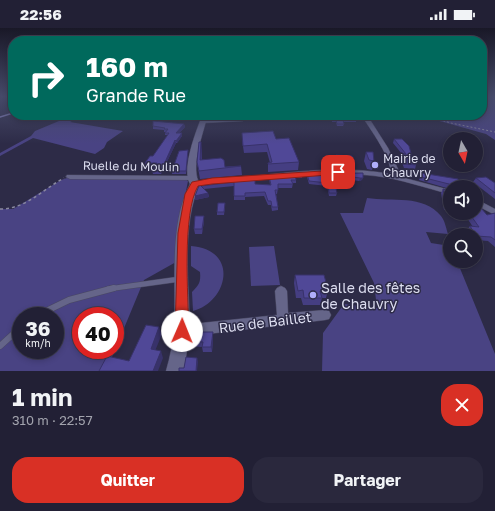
<!DOCTYPE html>
<html lang="fr">
<meta charset="utf-8">
<style>
:root{--surface:#222035;--page:#2a283d;--text:#f1f3f6;--muted:#a2a3ad;--line:#3f3e50;--accent:#d93025}
body{margin:0;font-family:"Golos Text",sans-serif;background:var(--page);color:var(--text);height:100vh;display:flex;flex-direction:column;font-size:15px;white-space:nowrap}
*{box-sizing:border-box;margin:0}
p{font-size:13px;color:var(--muted)}
.icon{flex:none;width:22px;height:22px;fill:none;stroke:currentColor;stroke-width:2;stroke-linecap:round;stroke-linejoin:round}
.map{position:relative;height:343px;overflow:hidden}
.sheet{display:flex;flex-direction:column;background:var(--surface);flex:1}
.sheet>*{flex:none}
.top-card{position:absolute;left:8px;top:8px;width:479px;height:84px;border-radius:16px;box-shadow:0 2px 6px #0003,0 0 0 1px var(--line);background:#00695c;color:#fff;overflow:hidden}
.needle{width:26px;rotate:171deg}
.buttons{position:absolute;left:443px;top:104px;display:grid;gap:8px}
.buttons a{display:grid;place-items:center;width:40px;height:40px;border-radius:50%;background:var(--surface);box-shadow:0 2px 6px #0003,0 0 0 1px var(--line);font-size:20px}
.speed{position:absolute;left:12px;top:279px;display:flex;gap:8px;font-size:20px;font-weight:700;text-align:center}
.speed>*{display:grid;place-content:center;width:52px;height:52px;border-radius:50%;background:var(--surface);box-shadow:0 2px 6px #0003,0 0 0 1px var(--line);line-height:1}
.speed small{font-size:10px;font-weight:400}
.speed .limit{border:6px solid #d22;background:#fff;color:#111}
.pin{position:absolute;display:grid;place-items:center;width:34px;height:34px;color:#fff;margin:-17px;border-radius:8px;box-shadow:0 2px 6px #0006}
.me{position:absolute;width:44px;margin:-22px;rotate:1deg;stroke-linejoin:round;filter:drop-shadow(0 0 3px #0008)}
.turn{display:flex;align-items:center;gap:14px;height:84px;padding:0 12px;font-size:18px}
.turn .icon{width:52px;height:52px;stroke-width:2.5}
.turn b{display:block;font-size:28px;line-height:34px}
.round{display:grid;place-items:center;flex:none;width:42px;height:42px;border-radius:16px;background:var(--page)}
.head{display:flex;align-items:center;justify-content:space-between;height:68px;padding:0 12px}
h1{font-size:24px;font-weight:700;line-height:30px}
.primary-button{display:flex;gap:8px;margin-top:auto;padding:8px 12px}
.primary-button a{flex:1;height:46px;border-radius:16px;background:var(--accent);color:#fff;font-size:16px;font-weight:700;line-height:46px;text-align:center}
.primary-button a+a{background:var(--page);color:var(--text)}
.status{display:flex;justify-content:space-between;align-items:center;height:28px;padding:0 20px;background:var(--surface);direction:ltr}
.status svg{height:11px;fill:currentColor}
.map>svg:first-child{display:block}
.green{fill:#494383;fill-rule:evenodd}
.lines{fill:none;stroke-linecap:round;stroke-linejoin:round}
.stream{stroke:#8c87c6;stroke-width:1.5}
.service-far1-casing{stroke:#494862;stroke-width:6}
.service-casing{stroke:#494862;stroke-width:7}
.minor-casing{stroke:#494862;stroke-width:1}
.tertiary-casing{stroke:#494862;stroke-width:1}
.path-far1{stroke:#89889f;stroke-width:1;stroke-dasharray:2 2;stroke-linecap:butt}
.path{stroke:#89889f;stroke-width:1.5;stroke-dasharray:3 3;stroke-linecap:butt}
.service-far1{stroke:#656589;stroke-width:5}
.service{stroke:#656589;stroke-width:6}
.minor{fill:#656589;fill-rule:evenodd}
.tertiary{fill:#656589;fill-rule:evenodd}
.wall{fill:#453e82}
.shaded-wall{fill:#38326a}
.building{fill:#504897;stroke:#38326a}
.route{fill:#d93025;stroke:#8d1f18}
.poi-dot{fill:#b0aefa;stroke:#2d2b47;stroke-width:1.5}
.labels{text-anchor:middle;dominant-baseline:central;stroke-width:3;stroke-linejoin:round;paint-order:stroke}
.poi-label{font-size:12px;fill:#dddef0;stroke:#2d2b47;text-anchor:start}
.street-label{font-size:12px;fill:#dddef0;stroke:#2d2b47}
.near-poi-label{font-size:14px;fill:#dddef0;stroke:#2d2b47;text-anchor:start}
.near-street-label{font-size:14px;fill:#dddef0;stroke:#2d2b47}
</style>
<div class="status"><b>22:56</b><svg viewBox="0 0 49 12"><path d="M0 12V9h3v3zM5 12V6h3v6zM10 12V3h3v9zM15 12V0h3v12zM26 1h20v11H26zM47 4h2v5h-2z"/></svg></div>
<div class="map">
<svg width="495" height="343" viewBox="0 0 495 343">
<rect width="100%" height="100%" fill="#2d2b47"/>
<g class="green">
<polygon points="482,68 495,68 495,112 486,106 418,87 482,87"/>
<polygon points="78,87 83,87 70,94 123,103 107,114 104,120 95,126 33,110 0,128 0,125 31,108 35,103 59,93 67,92"/>
<path d="M70 149 184 150 188 153 181 188 176 234 144 252 115 322V288H81V322H115L106 343H0V181H13L61 152ZM21 288H55V322H21Z"/>
<path d="M367 170C392 174 423 166 441 188 445 193 446 200 448 206L426 204 431 215 450 218V233H457L495 326V343H322L323 305 344 276 377 280 374 255 340 185H363Z"/>
<path d="M191 218C240 222 228 274 193 283L192 264C199 257 201 254 200 244L191 238Z"/>
<polygon points="274,218 280,257 251,258 249,219"/>
</g>
<g class="lines">
<polyline class="stream" points="0,89 13,85"/>
<defs>
<polyline id="service-far1" points="108,261 180,251"/>
<g id="service">
<polyline points="36,288 69,272 114,260"/>
<polyline points="0,318 21,299"/>
</g>
<g id="minor">
<path d="M361 87H367L388 120 398 141 397 148 450 162V166C425 160 401 151 376 148 332 143 288 149 245 153L241 151 245 149C293 144 342 137 390 146 394 133 369 99 361 87Z"/>
<polygon points="241,90 244,92 243,93 203,95 200,93 203,91"/>
<polygon points="67,147 192,148 196,150 192,152 70,151 66,149"/>
<polygon points="234,150 238,152 237,154 212,155 195,158 191,156 192,154 212,151"/>
<polygon points="476,171 495,181 495,187 476,177"/>
<polygon points="281,258 285,260 287,263 288,285 325,282 329,283 331,287 329,291 325,292 182,309 178,307 176,303 178,299 182,297 277,287 275,263 277,260"/>
</g>
<path id="tertiary" d="M203 91 206 93C202 109 190 141 200 156 181 195 189 258 190 301L184 343H166C170 329 173 315 174 301 177 255 168 198 190 156 182 141 194 109 200 93Z"/>
</defs>
<use href="#service-far1" class="service-far1-casing"/>
<use href="#service" class="service-casing"/>
<use href="#minor" class="minor-casing"/>
<use href="#tertiary" class="tertiary-casing"/>
<polyline class="path-far1" points="424,87 451,95 495,104"/>
<path class="path" d="M0 181C26 181 42 162 64 150"/>
<use href="#service-far1" class="service-far1"/>
<use href="#service" class="service"/>
<use href="#minor" class="minor"/>
<use href="#tertiary" class="tertiary"/>
</g>
<g class="wall">
<polygon points="332,87 356,92 356,94 343,94 344,96 343,98 337,98 336,94 332,94"/>
<polygon points="374,87 383,87 384,88 383,91 376,90"/>
<polygon points="184,96 185,99 179,105 182,105 182,108 177,115 176,115 161,146 153,146 152,143 155,137 145,137 145,135 153,128 168,107 165,107 165,105 166,104 164,104 164,102 153,101 153,98"/>
<polygon points="242,105 276,111 299,134 298,142 268,144 268,135 270,135 267,124 244,125 242,112"/>
<polygon points="394,111 412,129 416,137 415,141 404,140 400,129 402,126 393,115"/>
<polygon points="188,122 188,125 186,146 172,146 172,143"/>
<polygon points="202,122 202,132 225,139 241,138 242,147 200,151 197,134"/>
<polygon points="366,124 374,133 372,142 367,141 364,133"/>
<polygon points="336,127 354,136 353,140 338,140 336,131"/>
<polygon points="363,145 362,152 359,153 346,151 347,154 347,157 344,156 343,160 336,159 337,165 336,168 329,168 327,158 309,156 307,149 307,146"/>
<polygon points="421,145 457,159 450,159 450,161 419,152"/>
<polygon points="302,147 302,150 296,150 296,155 293,155 292,160 278,160 277,166 276,166 278,179 278,182 272,183 271,177 268,177 264,168 245,169 245,172 234,172 234,158 204,161 208,165 209,169 195,172 200,155 255,149 255,156 270,157 269,148"/>
<polygon points="476,150 495,155 495,171 473,154"/>
<polygon points="443,161 450,163 450,183 444,182 441,165"/>
<polygon points="225,178 224,187 217,187 217,184"/>
<polygon points="462,185 476,185 487,187 495,185 495,219 488,213 476,212 476,207 471,207 467,202 470,198 473,199 467,190"/>
<polygon points="204,193 202,206 195,206 194,201"/>
<polygon points="295,247 328,262 326,270 322,270 320,277 303,277 301,270 296,270 294,255"/>
<polygon points="213,310 212,324 203,324 202,319 189,318 188,313"/>
</g>
<g class="shaded-wall">
<polygon points="184,96 185,99 176,107 176,105"/>
<polygon points="182,105 182,108 177,115 176,113"/>
<polygon points="175,112 176,115 161,146 161,143"/>
<polygon points="201,114 202,122 201,140 200,132"/>
<polygon points="360,150 363,150 362,152 359,153"/>
<polygon points="208,165 209,169 195,172 195,168"/>
<polygon points="204,188 204,193 202,206 202,201"/>
<polygon points="159,299 162,306 153,328 151,321"/>
<polygon points="213,304 213,310 212,324 211,319"/>
<polygon points="161,323 163,330 158,343 153,343"/>
<polygon points="197,330 198,334 197,343 196,343"/>
</g>
<g class="building">
<polygon points="332,87 353,87 356,92 343,92 344,96 337,96 336,92 332,92"/>
<polygon points="377,87 383,87 384,88 377,88"/>
<polygon points="153,93 184,96 176,105 182,105 176,113 175,112 161,143 152,143 157,135 145,135 150,128 153,128 169,105 165,105 168,101 164,101 165,100 153,98"/>
<polygon points="273,103 276,111 289,110 299,134 268,136 268,135 272,134 267,116 243,118 242,105"/>
<polygon points="394,111 402,111 409,118 412,129 416,137 406,136 401,125 406,126"/>
<polygon points="199,114 201,114 200,132 221,130 224,132 225,139 241,138 199,143 197,134"/>
<polygon points="188,122 186,143 172,143 179,123"/>
<polygon points="366,124 373,124 374,133 369,132"/>
<polygon points="336,127 352,128 354,136 339,136"/>
<polygon points="363,145 363,150 360,150 345,148 347,154 343,153 344,157 335,156 337,165 329,165 328,155 309,153 307,146"/>
<polygon points="421,145 458,151 459,154 457,159 453,159 453,157 421,149"/>
<polygon points="294,146 302,147 295,147 296,152 291,152 293,156 278,156 278,162 275,162 278,179 272,179 271,173 268,173 265,164 245,165 245,168 234,168 234,154 201,158 208,165 195,168 200,155 255,149 255,156 271,157 269,148"/>
<polygon points="486,149 495,155 495,165 476,150"/>
<polygon points="443,161 450,163 450,179 446,178"/>
<polygon points="476,174 487,187 495,185 495,212 491,209 476,208 470,198 479,199 469,185 476,185"/>
<polygon points="218,175 225,175 224,184 217,184"/>
<polygon points="195,188 204,188 202,201 194,201"/>
<polygon points="295,247 324,247 328,262 320,263 322,270 304,270 303,262 298,263"/>
<polygon points="146,297 159,299 151,321 161,323 153,343 99,343 107,328 129,333"/>
<polygon points="189,304 213,304 211,319 202,319 203,314 188,313"/>
<polygon points="186,329 197,330 196,343 179,343 179,340 184,340"/>
</g>
<linearGradient id="sky" x2="0" y2="1"><stop stop-color="#191827"/><stop offset="0.59" stop-color="#464a69"/><stop offset="1" stop-color="#464a69" stop-opacity="0"/></linearGradient>
<rect width="495" height="116" fill="url(#sky)"/>
<path class="route" d="M338 142H341V146L212 156 198 158C182 185 188 269 189 303L187 308 182 310 177 308 175 303 178 205 185 166 192 154 212 150Z"/>
<g class="poi-dot">
<circle cx="375" cy="137" r="4"/>
<circle cx="313" cy="267" r="4"/>
</g>
<g class="labels">
<g class="poi-label">
<text x="383" y="130">Mairie de<tspan x="383" dy="14">Chauvry</tspan></text>
</g>
<g class="street-label">
<text transform="translate(131 138) rotate(1)">Ruelle du Moulin</text>
</g>
<g class="near-poi-label">
<text x="321" y="259">Salle des fêtes<tspan x="321" dy="16">de Chauvry</tspan></text>
</g>
<g class="near-street-label">
<text transform="translate(265 294) rotate(-7)">Rue de Baillet</text>
</g>
</g>
</svg>
<div class="buttons">
<a><svg class="needle" viewBox="-14 -14 28 28"><path d="M0-13l5 13h-10z" fill="#e53935"/><path d="M0 13l5-13h-10z" fill="#a2a3ad"/></svg></a>
<a><svg class="icon" aria-label="sound" viewBox="0 0 24 24"><path d="M4 9h4l5-4v14l-5-4H4zM17 9q2 3 0 6"/></svg></a>
<a><svg class="icon" aria-label="search" viewBox="0 0 24 24"><circle cx="10" cy="10" r="6"/><path d="M15 15l6 6"/></svg></a>
</div>
<div class="speed"><div>36<small>km/h</small></div><div class="limit">40</div></div>
<div class="pin" style="left:338px;top:144px;background:#d93025"><svg class="icon" aria-label="arrive" viewBox="0 0 24 24"><path d="M6 21V4h12l-3 4 3 4H6"/></svg></div>
<svg class="me" style="left:182px;top:303px" viewBox="-20 -20 40 40"><circle r="19" fill="#fff"/><path d="M0-13L10 11 0 6-10 11z" fill="#d93025"/></svg>
<div class="top-card">
<div class="turn"><svg class="icon" aria-label="right" viewBox="0 0 24 24"><path d="M7 20v-9h11M14 6l5 5-5 5"/></svg><div><b>160 m</b>Grande Rue</div></div>
</div>
</div>
<section class="sheet">
<div class="head"><div><h1>1 min</h1><p>310 m · 22:57</p></div><a class="round" style="background:#d93025;color:#fff"><svg class="icon" aria-label="close" viewBox="0 0 24 24"><path d="M6 6l12 12M18 6L6 18"/></svg></a></div>
<div class="primary-button"><a>Quitter</a><a>Partager</a></div>
</section>
